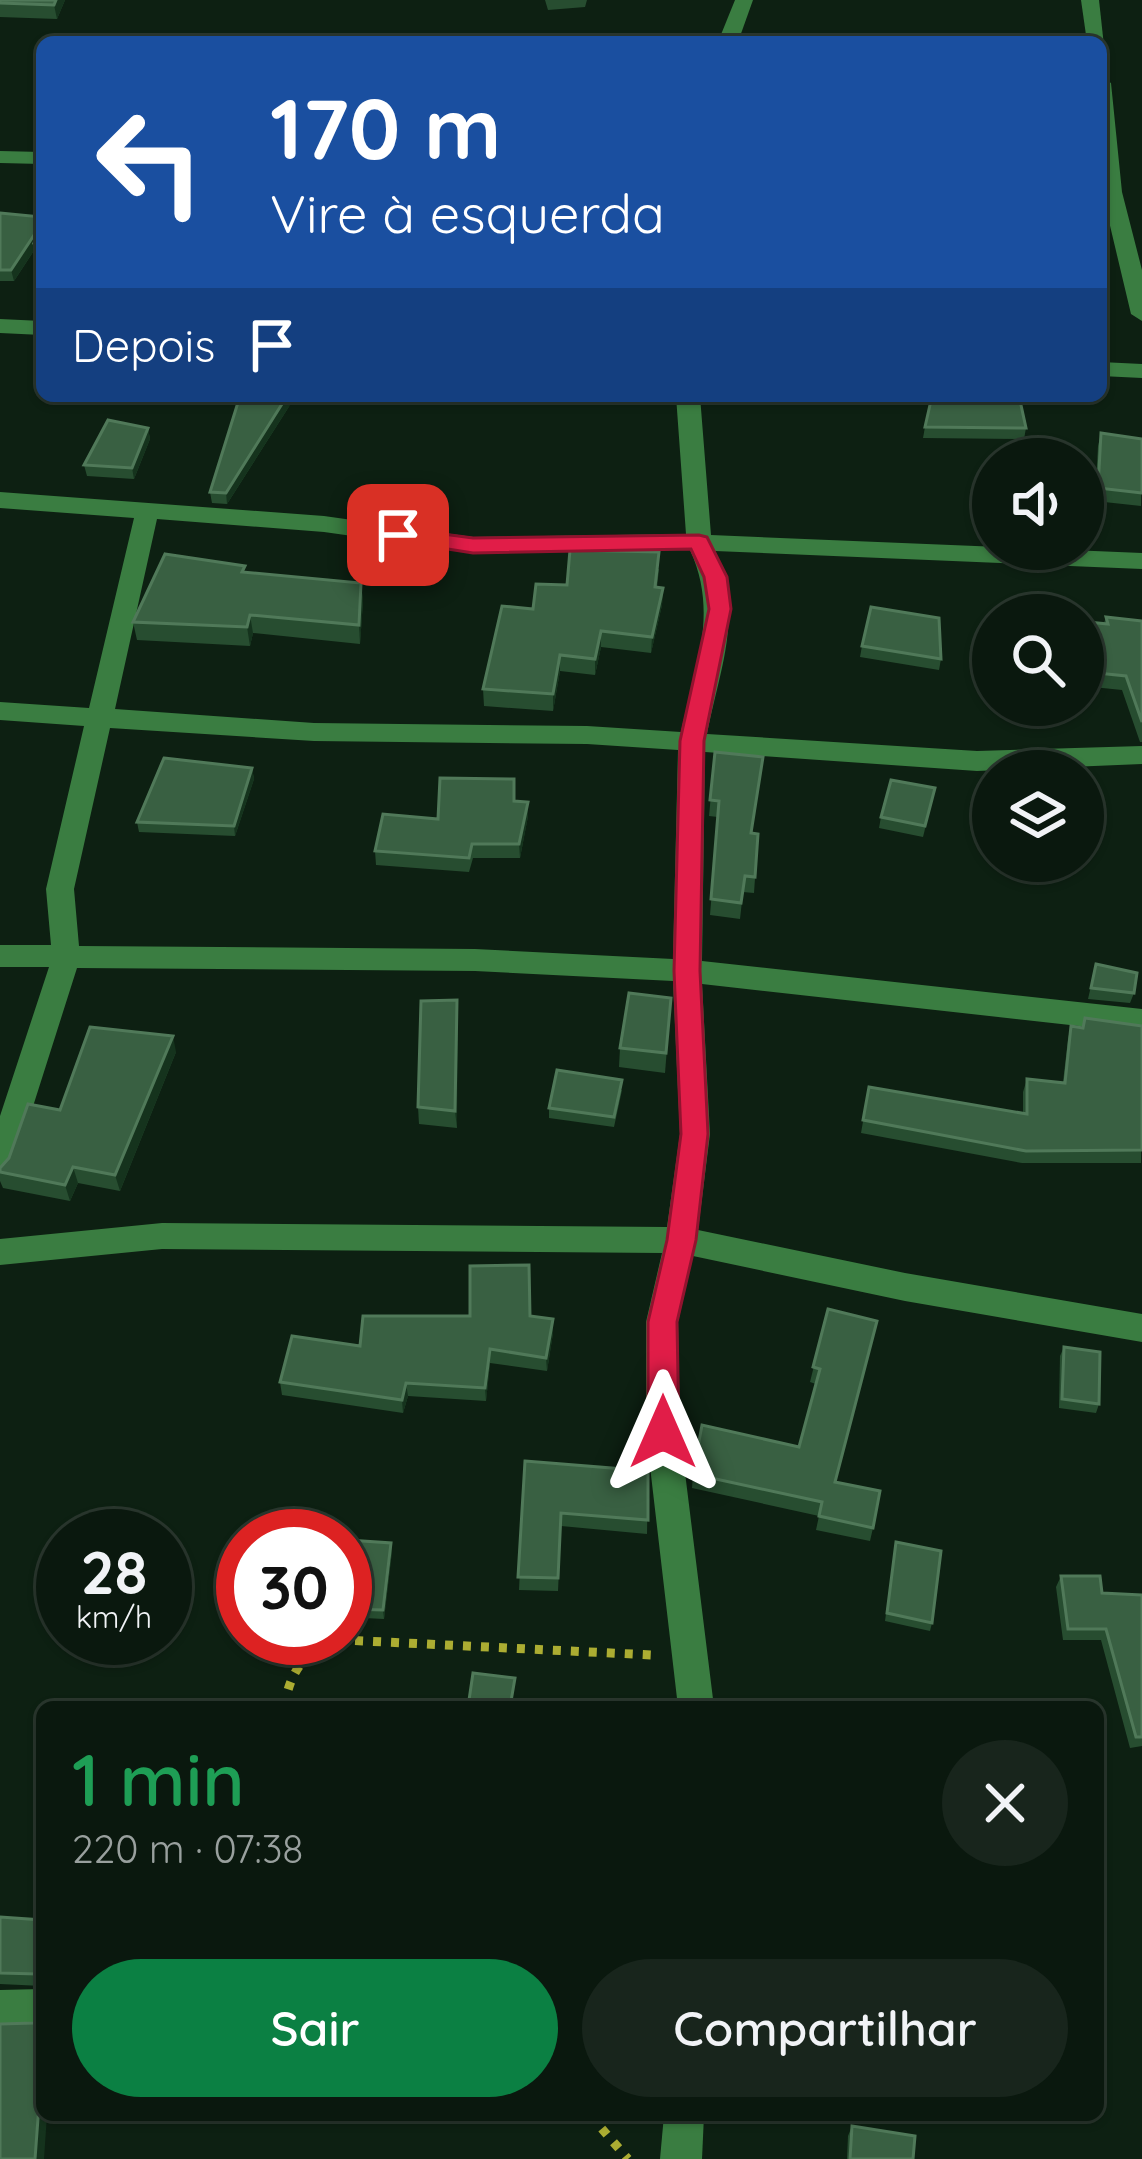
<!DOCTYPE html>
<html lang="pt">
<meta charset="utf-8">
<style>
:root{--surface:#0a180e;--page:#18251c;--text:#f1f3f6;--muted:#99a09e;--line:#2a372e;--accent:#0b8043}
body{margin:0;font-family:Quicksand,sans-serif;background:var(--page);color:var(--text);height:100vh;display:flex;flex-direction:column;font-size:45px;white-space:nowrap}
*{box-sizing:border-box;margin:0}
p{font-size:39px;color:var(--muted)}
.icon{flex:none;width:66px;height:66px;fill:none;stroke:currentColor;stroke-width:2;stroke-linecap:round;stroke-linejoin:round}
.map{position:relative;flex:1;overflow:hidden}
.side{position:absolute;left:36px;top:1701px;width:1068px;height:420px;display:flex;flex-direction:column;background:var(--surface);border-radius:18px;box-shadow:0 3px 9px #0004,0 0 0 3px var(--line)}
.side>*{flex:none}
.top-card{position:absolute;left:36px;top:36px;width:1071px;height:366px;border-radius:18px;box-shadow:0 3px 9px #0004,0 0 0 3px var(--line);background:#1a4fa0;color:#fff;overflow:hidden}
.fabs{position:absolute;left:972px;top:438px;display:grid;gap:24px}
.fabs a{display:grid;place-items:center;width:132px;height:132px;border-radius:50%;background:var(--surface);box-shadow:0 3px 9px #0004,0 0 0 3px var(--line);font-size:60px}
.speed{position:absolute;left:36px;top:1509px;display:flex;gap:24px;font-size:60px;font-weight:700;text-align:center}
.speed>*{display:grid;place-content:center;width:156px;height:156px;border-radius:50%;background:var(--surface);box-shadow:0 3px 9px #0004,0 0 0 3px var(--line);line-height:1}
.speed small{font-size:30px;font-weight:400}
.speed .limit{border:18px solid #d22;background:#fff;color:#111}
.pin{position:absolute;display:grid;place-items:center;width:102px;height:102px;color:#fff;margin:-51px;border-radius:24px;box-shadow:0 6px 18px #0006}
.me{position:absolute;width:132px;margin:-66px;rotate:0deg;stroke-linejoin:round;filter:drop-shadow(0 0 9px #0008)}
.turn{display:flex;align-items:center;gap:42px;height:252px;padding:0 36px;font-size:54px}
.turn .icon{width:156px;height:156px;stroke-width:2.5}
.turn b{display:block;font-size:84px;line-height:102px}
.then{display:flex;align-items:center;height:114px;padding:0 36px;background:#0003;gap:24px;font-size:45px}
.round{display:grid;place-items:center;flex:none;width:126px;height:126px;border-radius:63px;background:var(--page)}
.headline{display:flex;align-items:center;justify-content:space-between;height:204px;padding:0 36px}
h1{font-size:72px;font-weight:600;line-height:90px;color:#1e9e55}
.cta{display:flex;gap:24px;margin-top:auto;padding:24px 36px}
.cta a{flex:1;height:138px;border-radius:72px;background:var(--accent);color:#fff;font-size:48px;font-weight:600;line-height:138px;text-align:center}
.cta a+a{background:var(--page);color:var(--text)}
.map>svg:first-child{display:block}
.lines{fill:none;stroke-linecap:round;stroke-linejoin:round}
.path{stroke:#acad32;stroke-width:9;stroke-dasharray:8 10;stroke-linecap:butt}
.minor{fill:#3a7d41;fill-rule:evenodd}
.wall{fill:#274d30}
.shaded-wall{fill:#15331d}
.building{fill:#396042;stroke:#507959;stroke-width:3}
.route{fill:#e11d48;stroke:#92132f;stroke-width:3}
</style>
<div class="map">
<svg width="1142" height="2159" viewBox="0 0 1142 2159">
<rect width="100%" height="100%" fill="#0d2012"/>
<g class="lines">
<g class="path">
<path d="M284 1707C291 1669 305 1649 344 1640L653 1655"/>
<polyline points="590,2115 628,2159"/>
</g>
<g class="minor">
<polygon points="735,0 753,0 738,42 718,42"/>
<polygon points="1081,0 1099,0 1104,46 1087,42"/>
<polygon points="1101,77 1111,83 1122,192 1142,270 1142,321 1131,314 1102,192"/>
<polygon points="0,151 42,152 42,164 0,163"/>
<polygon points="0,319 42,321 42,335 0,333"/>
<polygon points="1101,362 1142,364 1142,378 1101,376"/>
<path d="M676 396H700L711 535 1142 553V569L715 551C744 614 720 668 707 734L977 751 1142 746V764L977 771 705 752 702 961 1142 1009V1033L702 984 710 1134 698 1230 905 1273 1142 1314V1342L905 1301 693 1256 678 1322 680 1432 714 1707H678L646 1432V1322L662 1253 162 1249 0 1265V1239L162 1223 667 1227 680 1134 673 981 475 971 77 968 15 1163 11 1172 0 1176V1116L49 967H0V945H51L46 889 84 726 0 720V702L89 708 134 518 0 508V492L324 516 473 537 686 534ZM157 519 324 532 473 553 690 550C719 613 695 668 681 732L587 726 314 723 115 709ZM110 728 314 741 587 744 678 750 673 959 475 949 79 946 74 889Z"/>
<polygon points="42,1989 42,2029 0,2030 0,1990"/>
<polygon points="664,2115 704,2115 702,2159 660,2159"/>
</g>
</g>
<g class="wall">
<polygon points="0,0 65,0 57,19 0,17"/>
<polygon points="545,0 587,0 585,7 548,10"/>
<polygon points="0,213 42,217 42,259 37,259 35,249 14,281 0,281"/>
<polygon points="290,405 227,504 212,503 210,492"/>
<polygon points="925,427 1026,428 1024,439 923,438"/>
<polygon points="148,428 150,439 134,479 87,476 84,465"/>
<polygon points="1101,433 1142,439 1141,506 1095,501 1098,446"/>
<polygon points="659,569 657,587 663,588 662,605 651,653 601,647 595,675 560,671 553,711 484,706 483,689 533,609 567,585"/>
<polygon points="246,572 361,583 363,601 360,644 253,633 250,646 137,640 133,622"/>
<polygon points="1106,617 1142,621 1142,742 1140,742 1122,690 1083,686 1084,636 1087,622 1104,623"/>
<polygon points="862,646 941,659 939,670 860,657"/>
<polygon points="715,752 752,833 758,834 754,893 743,892 740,919 710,915 718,817 709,816"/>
<polygon points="252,768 254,779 235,836 139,832 137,822"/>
<polygon points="935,788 923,837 879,828 881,817"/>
<polygon points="514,801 528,816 520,858 473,858 469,872 376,865 375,851 438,819"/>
<polygon points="1096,964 1134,993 1130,1003 1088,999"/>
<polygon points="671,998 665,1073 619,1067 620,1048"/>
<polygon points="457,1000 457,1128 419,1124 418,1107"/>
<polygon points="1071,1026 1082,1028 1142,1026 1141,1163 1022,1163 861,1133 869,1087 1023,1114 1023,1092 1027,1079 1063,1082 1068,1039"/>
<polygon points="176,1052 120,1191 78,1183 70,1201 3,1188 0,1181 0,1168 60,1110"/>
<polygon points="622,1090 614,1127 549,1118 549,1108"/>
<polygon points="828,1309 835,1482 873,1528 870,1541 816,1530 819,1516 692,1488 693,1474 799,1447 816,1384 810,1382"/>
<polygon points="530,1316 553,1333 547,1371 490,1363 486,1401 408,1396 403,1413 282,1395 280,1382"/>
<polygon points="1064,1347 1099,1404 1096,1413 1059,1408 1060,1356"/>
<polygon points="525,1461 648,1471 647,1534 561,1526 558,1591 519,1590"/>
<polygon points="896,1542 932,1623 930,1631 885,1621"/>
<polygon points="391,1543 392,1551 384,1619 345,1617 345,1563"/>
<polygon points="1061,1576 1102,1593 1142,1595 1142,1746 1130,1748 1101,1640 1063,1640 1056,1587"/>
<polygon points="0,1917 42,1920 42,1986 0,1984"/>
<polygon points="852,2126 913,2159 847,2159 848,2136"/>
</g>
<g class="shaded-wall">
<polygon points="56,0 65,0 57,19 54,5"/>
<polygon points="42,223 34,243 35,249 14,281 11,270"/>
<polygon points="287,396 290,405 227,504 226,493"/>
<polygon points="148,428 150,439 134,479 132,468"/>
<polygon points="361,583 363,601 360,644 359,625"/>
<polygon points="663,588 662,605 651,653 652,637"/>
<polygon points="250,615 253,633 250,646 247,627"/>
<polygon points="601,631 601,647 595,675 595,659"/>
<polygon points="560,655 560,671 553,711 553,694"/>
<polygon points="252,768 254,779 235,836 234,826"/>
<polygon points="528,802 528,816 520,858 519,844"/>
<polygon points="457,1000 458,1017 457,1128 455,1111"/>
<polygon points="173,1036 176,1052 120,1191 115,1175"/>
<polygon points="73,1167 78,1183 70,1201 65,1185"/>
<polygon points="553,1319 553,1333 547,1371 546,1358"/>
<polygon points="490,1349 490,1363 486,1401 485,1388"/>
<polygon points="406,1383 408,1396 403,1413 402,1400"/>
<polygon points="391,1543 392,1551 384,1619 383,1610"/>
<polygon points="42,1949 42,1981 37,1974"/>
<polygon points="42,2064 42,2115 47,2115 44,2159 35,2159"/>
</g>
<g class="building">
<polygon points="0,0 56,0 54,5 0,3"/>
<polygon points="0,213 42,217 42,223 11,270 0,270"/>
<polygon points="42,225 42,244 34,243"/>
<polygon points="240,396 287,396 226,493 210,492"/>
<polygon points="932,396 1019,396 1026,428 925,427"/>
<polygon points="108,420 148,428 132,468 84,465"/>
<polygon points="1101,433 1142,439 1142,493 1098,488"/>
<polygon points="570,550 659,552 655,587 663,588 652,637 601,631 595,659 560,655 553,694 483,689 502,606 533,609 536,584 567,585"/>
<polygon points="165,554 245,566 242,572 361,583 359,625 250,615 247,627 133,622"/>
<polygon points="871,607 939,618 941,659 862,646"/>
<polygon points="1106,617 1142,621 1142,722 1126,676 1087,672 1087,622 1108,624"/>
<polygon points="715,752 763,757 751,833 758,834 755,877 745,876 741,903 711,899 719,801 710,800"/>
<polygon points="164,758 252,768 234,826 137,822"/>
<polygon points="440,778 514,779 514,801 528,802 519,844 472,844 469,858 375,851 383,814 438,819"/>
<polygon points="891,780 935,788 925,826 881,817"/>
<polygon points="1096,964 1137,973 1134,993 1091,988"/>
<polygon points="629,993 671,998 666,1053 620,1048"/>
<polygon points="457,1000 455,1111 418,1107 421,1001"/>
<polygon points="1085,1018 1142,1026 1142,1150 1026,1151 863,1120 869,1087 1027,1114 1027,1079 1065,1083 1071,1026 1083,1028"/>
<polygon points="90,1027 173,1036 115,1175 73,1167 65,1185 0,1172 0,1168 9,1158 28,1104 60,1110"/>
<polygon points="557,1070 622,1080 614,1117 549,1108"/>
<polygon points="529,1265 530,1316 553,1319 546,1358 490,1349 485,1388 406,1383 402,1400 280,1382 292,1336 360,1346 363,1316 470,1316 470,1266"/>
<polygon points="828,1309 877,1321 835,1482 880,1491 873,1528 819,1516 822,1502 693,1474 702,1425 799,1447 820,1369 813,1367"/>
<polygon points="1064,1347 1100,1352 1099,1404 1062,1399"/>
<polygon points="525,1461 648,1471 648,1520 561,1513 558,1578 518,1577"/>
<polygon points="348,1540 391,1543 383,1610 345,1609 345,1563"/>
<polygon points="896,1542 941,1551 932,1623 887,1613"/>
<polygon points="1061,1576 1100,1576 1102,1593 1142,1595 1142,1737 1136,1737 1106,1629 1068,1629"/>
<polygon points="473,1673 515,1678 510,1707 468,1707"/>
<polygon points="0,1917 42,1920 42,1949 37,1974 0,1973"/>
<polygon points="42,2018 42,2064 35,2159 0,2159 0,2024 34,2023"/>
<polygon points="852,2126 915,2136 913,2159 850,2159"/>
</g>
<polygon class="route" points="398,528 473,538 699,535 707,537 727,577 731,609 704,741 700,971 708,1134 696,1240 677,1322 679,1432 674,1442 663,1446 652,1442 648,1432 648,1322 667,1240 681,1134 674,971 680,741 709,609 704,577 691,549 473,553 391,540 387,535"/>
</svg>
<div class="fabs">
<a><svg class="icon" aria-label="sound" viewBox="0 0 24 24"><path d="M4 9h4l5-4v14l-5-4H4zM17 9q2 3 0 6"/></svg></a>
<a><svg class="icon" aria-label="search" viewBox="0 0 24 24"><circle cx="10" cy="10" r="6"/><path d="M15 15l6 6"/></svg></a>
<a><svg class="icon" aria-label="layers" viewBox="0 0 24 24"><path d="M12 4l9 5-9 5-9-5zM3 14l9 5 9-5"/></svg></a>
</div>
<div class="speed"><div>28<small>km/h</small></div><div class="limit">30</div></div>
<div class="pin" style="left:398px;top:535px;background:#d93025"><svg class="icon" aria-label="arrive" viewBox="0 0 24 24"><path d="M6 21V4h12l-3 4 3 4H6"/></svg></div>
<svg class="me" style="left:663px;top:1432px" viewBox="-20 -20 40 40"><path d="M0-17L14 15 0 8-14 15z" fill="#e11d48" stroke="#fff" stroke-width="4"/></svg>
<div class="top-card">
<div class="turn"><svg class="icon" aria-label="left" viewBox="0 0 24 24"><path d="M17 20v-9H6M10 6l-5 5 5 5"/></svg><div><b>170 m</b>Vire à esquerda</div></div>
<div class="then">Depois<svg class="icon" aria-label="arrive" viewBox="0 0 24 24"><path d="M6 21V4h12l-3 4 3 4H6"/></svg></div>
</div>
<section class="side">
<div class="headline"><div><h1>1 min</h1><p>220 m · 07:38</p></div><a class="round"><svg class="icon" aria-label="close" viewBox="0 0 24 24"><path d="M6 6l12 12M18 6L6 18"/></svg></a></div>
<div class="cta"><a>Sair</a><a>Compartilhar</a></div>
</section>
</div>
